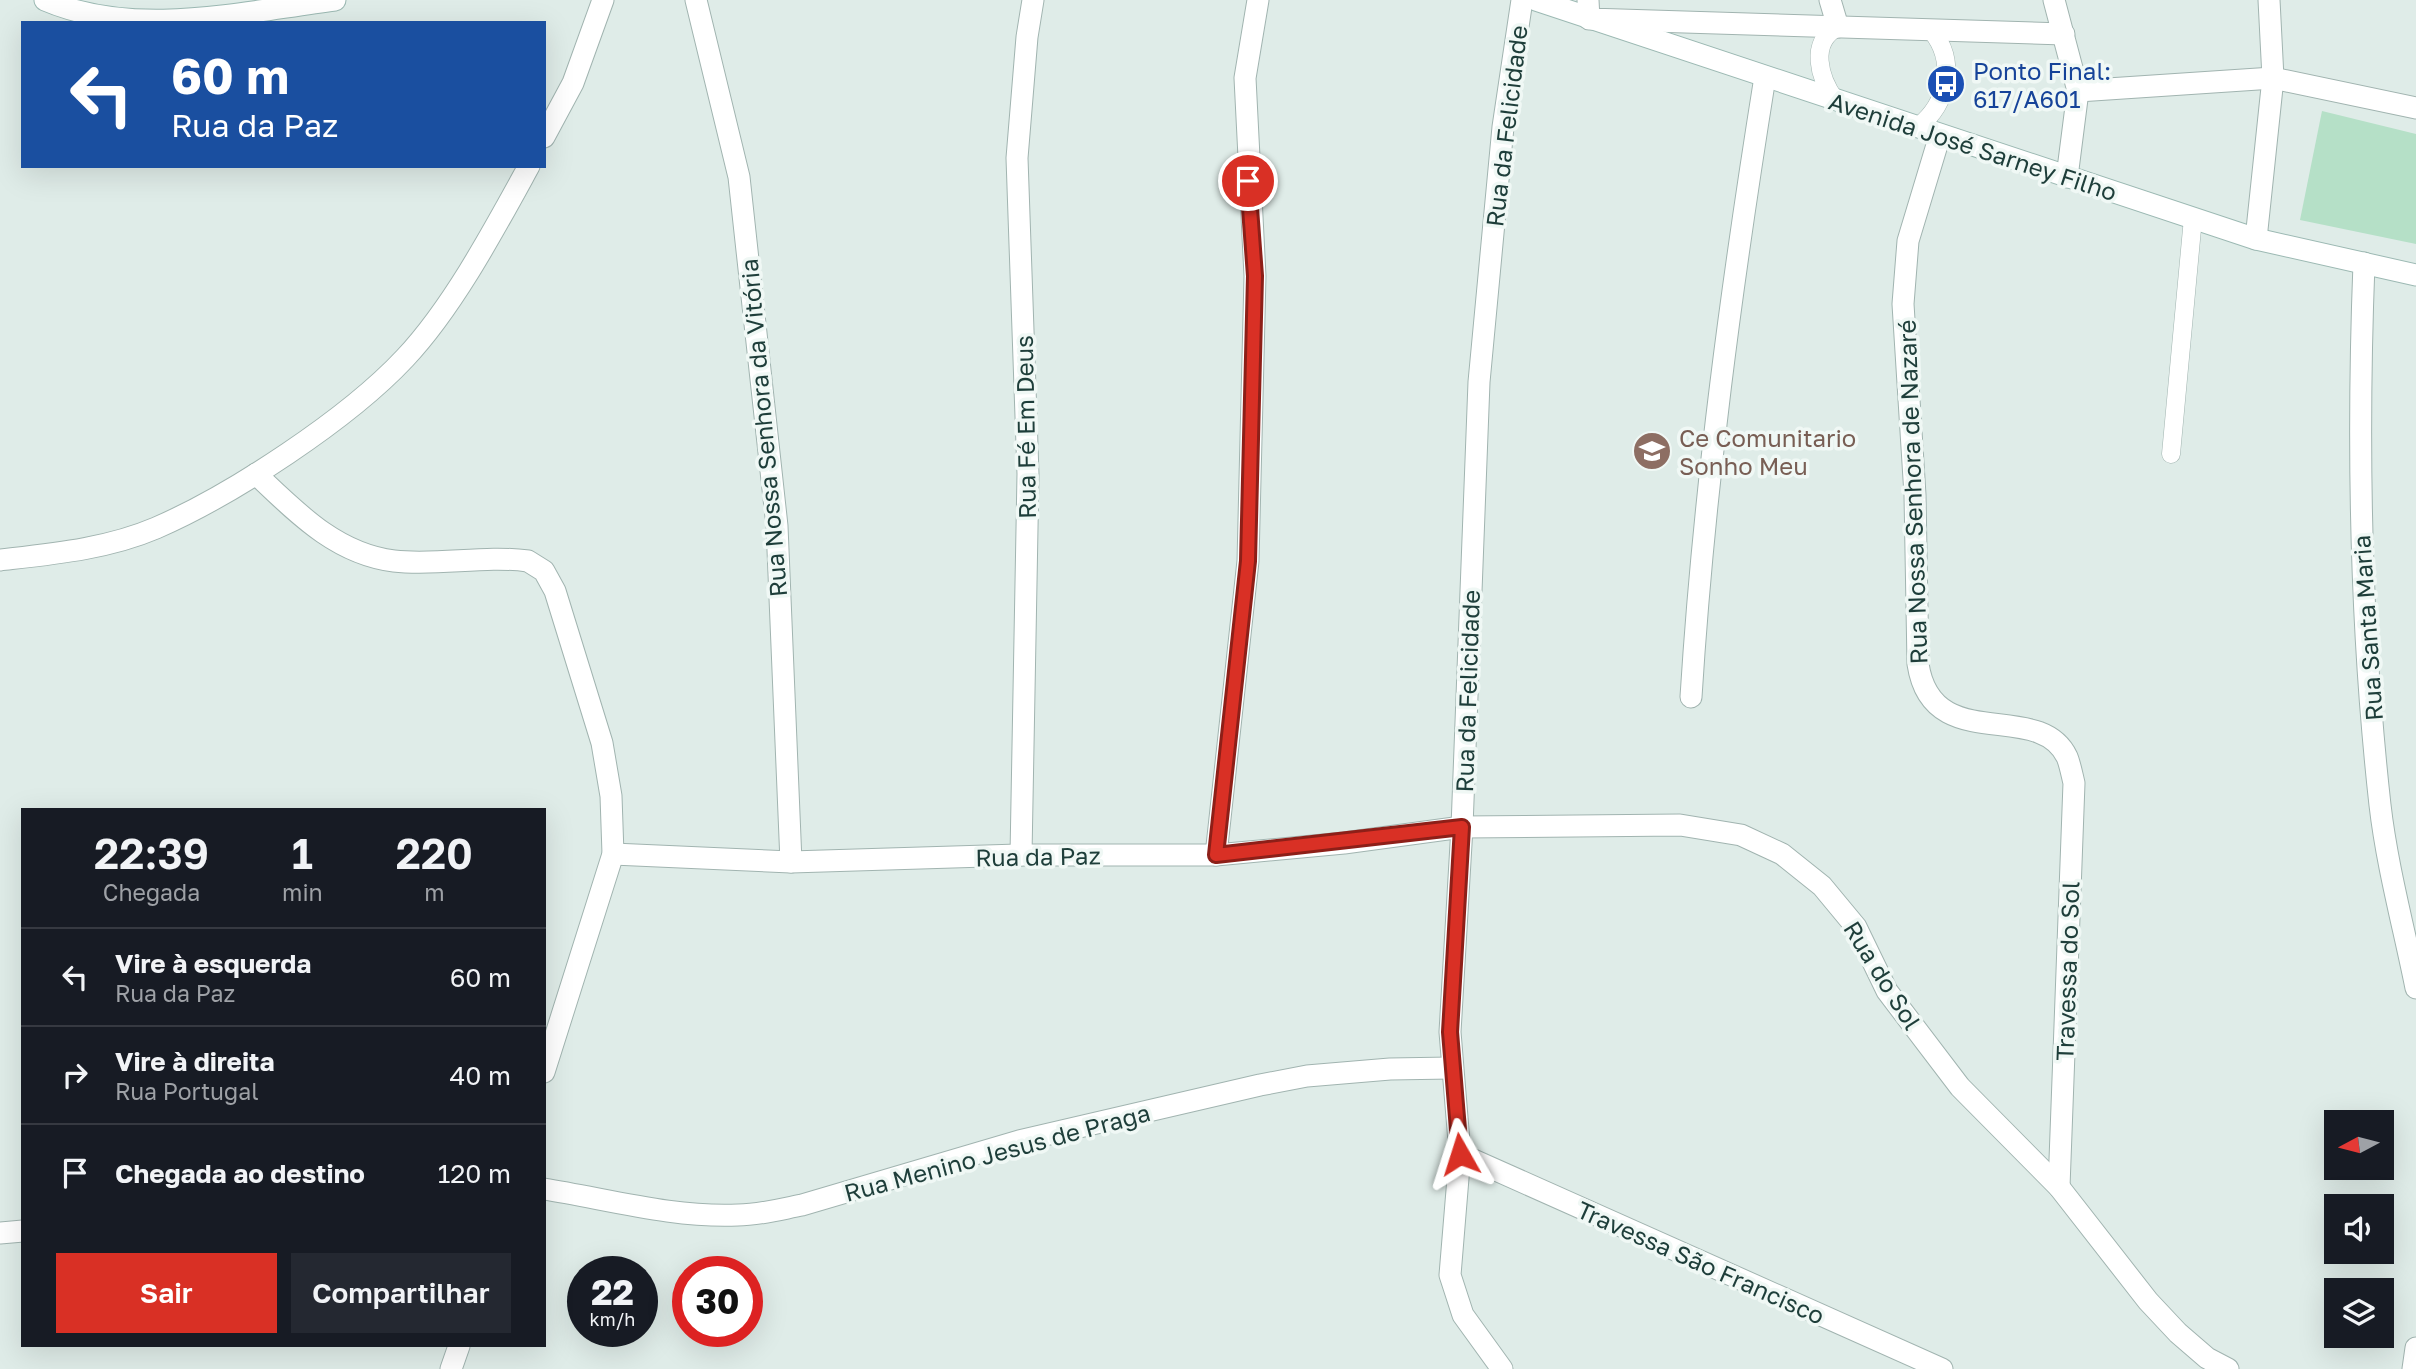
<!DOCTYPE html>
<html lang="pt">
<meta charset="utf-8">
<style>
:root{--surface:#171b24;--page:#242831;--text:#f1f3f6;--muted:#9ea1a6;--line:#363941;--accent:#d93025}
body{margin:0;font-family:"Golos Text",sans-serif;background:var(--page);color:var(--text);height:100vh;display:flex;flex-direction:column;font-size:26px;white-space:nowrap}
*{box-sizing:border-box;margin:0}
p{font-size:23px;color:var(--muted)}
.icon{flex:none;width:38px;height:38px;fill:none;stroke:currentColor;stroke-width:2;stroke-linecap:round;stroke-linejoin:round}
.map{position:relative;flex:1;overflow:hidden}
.drawer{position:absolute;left:21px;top:808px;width:525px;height:539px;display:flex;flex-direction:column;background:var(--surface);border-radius:0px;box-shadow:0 7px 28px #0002}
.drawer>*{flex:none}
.top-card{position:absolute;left:21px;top:21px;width:525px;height:147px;border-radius:0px;box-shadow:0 7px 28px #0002;background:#1a4fa0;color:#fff;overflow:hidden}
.needle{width:46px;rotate:263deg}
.controls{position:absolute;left:2324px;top:1110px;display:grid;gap:14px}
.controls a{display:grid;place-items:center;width:70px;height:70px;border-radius:0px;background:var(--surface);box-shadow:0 7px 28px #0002;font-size:35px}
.speed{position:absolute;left:567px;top:1256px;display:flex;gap:14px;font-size:35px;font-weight:700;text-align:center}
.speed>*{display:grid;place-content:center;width:91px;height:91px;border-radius:50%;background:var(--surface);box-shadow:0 7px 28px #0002;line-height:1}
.speed small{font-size:18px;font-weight:400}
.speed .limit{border:10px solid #d22;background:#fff;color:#111}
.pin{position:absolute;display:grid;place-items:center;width:60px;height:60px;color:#fff;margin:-30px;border:4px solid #fff;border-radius:50%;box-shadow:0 2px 7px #0007}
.me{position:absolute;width:77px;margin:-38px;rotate:354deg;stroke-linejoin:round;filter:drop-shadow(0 0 5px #0008)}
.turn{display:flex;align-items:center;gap:24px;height:147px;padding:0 35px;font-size:32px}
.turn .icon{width:91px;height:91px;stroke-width:2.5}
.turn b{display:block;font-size:49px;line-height:60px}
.eta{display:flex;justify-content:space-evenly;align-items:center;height:119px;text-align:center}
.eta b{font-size:42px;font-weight:600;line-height:49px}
.button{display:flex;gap:14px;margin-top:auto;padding:14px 35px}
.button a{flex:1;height:80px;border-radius:0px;background:var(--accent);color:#fff;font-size:28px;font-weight:600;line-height:80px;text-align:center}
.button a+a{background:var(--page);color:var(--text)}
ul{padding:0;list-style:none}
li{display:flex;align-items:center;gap:21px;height:98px;padding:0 35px;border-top:2px solid var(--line)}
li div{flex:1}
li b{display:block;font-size:26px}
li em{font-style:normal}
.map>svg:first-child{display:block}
.green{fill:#b5e0c7}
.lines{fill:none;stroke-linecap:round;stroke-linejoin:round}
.lane-casing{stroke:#a1b4b0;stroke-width:19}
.street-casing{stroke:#a1b4b0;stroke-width:23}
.secondary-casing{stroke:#9cb9b3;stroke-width:23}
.lane{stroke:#fff;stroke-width:18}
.street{stroke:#fff;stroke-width:21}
.secondary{stroke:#fff;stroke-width:21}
.route-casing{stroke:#8d1f18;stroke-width:18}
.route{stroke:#d93025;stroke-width:12}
.labels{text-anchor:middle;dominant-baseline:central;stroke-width:7;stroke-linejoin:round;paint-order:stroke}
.transit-label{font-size:24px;fill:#164399;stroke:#f0f8f5;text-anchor:start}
.street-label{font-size:24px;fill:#1e3e3a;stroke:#f0f8f5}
.education-label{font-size:24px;fill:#785e54;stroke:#f0f8f5;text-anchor:start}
</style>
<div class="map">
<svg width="2416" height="1369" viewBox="0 0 2416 1369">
<rect width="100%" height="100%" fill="#dfece8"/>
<polygon class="green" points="2322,111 2416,134 2416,244 2300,220"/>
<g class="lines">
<defs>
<g id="lane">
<path d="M1835 100C1820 79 1808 42 1838 27"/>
<path d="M1918 127C1948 103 1957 61 1931 30"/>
<polyline points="2171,454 2193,218"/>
</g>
<g id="street">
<polyline points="696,0 739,177 777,526 791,862"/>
<polyline points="1588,0 1589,19 2064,34"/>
<polyline points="1830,0 1838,27"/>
<polyline points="2054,0 2078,91 2067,177"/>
<polyline points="2078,91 2273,78 2416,108"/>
<path d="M1940 135 1908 241 1903 304 1915 495 1918 664C1932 757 2039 698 2067 757 2070 764 2072 775 2074 783L2059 1187"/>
<polyline points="544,137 573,83 603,0"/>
<polyline points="2256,239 2273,78 2269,0"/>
<path d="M2364 263C2357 444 2360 625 2380 805 2387 866 2404 928 2416 988"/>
<path d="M256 474C296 512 336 554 394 561 438 566 484 555 528 561L544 571 555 591 602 743 611 796 613 854 544 1072"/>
<path d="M0 560C52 554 107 549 156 528 232 495 348 419 405 358 453 307 495 228 529 166"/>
<path d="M1691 697C1704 489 1732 283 1765 77"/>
<polyline points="613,854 791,862 1021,855 1216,855 1344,843 1462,827 1680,825 1741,835 1782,854 1822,886 1856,927 1887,991 1960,1087 2059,1187 2148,1301 2178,1333 2207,1358 2228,1369"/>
<polyline points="1021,855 1028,474 1017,158 1027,37 1033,0"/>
<polyline points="1216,855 1248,561 1255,276 1245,78 1258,0"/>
<polyline points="1460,1154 1942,1369"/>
<path d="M544 1189C607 1199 674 1218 738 1215 760 1215 781 1209 802 1205L1019 1141 1260 1085 1307 1076 1390 1069 1451 1068"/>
<polyline points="0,1233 23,1231"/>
<polyline points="451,1369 459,1346"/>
<polyline points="1502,1369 1463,1315 1450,1275 1460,1154 1450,1032 1462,827 1479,382 1503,127 1522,0"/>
<polyline points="2413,1369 2416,1348"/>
</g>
<g id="secondary">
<path d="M45 0C136 39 241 12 335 0"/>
<polyline points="1536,0 2256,239 2416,275"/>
</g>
</defs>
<use href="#lane" class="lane-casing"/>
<use href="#street" class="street-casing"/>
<use href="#secondary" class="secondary-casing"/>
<use href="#lane" class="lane"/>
<use href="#street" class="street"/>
<use href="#secondary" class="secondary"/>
</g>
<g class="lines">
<defs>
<polyline id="route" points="1248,181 1255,276 1248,561 1216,855 1462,827 1450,1032 1460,1154"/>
</defs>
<use href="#route" class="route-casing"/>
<use href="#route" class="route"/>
</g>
<defs>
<symbol id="bus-disc" viewBox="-11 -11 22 22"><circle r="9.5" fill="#1a4fb4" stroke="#f0f8f5"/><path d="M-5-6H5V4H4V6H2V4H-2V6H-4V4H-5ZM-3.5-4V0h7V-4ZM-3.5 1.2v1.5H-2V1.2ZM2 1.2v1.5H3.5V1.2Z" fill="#fff"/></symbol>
<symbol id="school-disc" viewBox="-11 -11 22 22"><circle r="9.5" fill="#8d6e63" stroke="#f0f8f5"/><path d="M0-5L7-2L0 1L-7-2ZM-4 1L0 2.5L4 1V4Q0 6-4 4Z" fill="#fff"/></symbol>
</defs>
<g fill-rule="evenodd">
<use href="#bus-disc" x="1924" y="62" width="44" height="44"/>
<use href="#school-disc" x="1630" y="429" width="44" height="44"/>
</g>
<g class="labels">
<g class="transit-label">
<text x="1973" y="70">Ponto Final:<tspan x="1973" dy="28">617/A601</tspan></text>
</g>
<g class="street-label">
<text transform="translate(1506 126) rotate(-83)">Rua da Felicidade</text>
<text transform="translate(1973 146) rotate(18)">Avenida José Sarney Filho</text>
<text transform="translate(1025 427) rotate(-91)">Rua Fé Em Deus</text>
<text transform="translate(763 428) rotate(-95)">Rua Nossa Senhora da Vitória</text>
<text transform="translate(1912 492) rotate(-92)">Rua Nossa Senhora de Nazaré</text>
<text transform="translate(2367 628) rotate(-94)">Rua Santa Maria</text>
<text transform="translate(1467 691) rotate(-88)">Rua da Felicidade</text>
<text transform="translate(1038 856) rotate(-1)">Rua da Paz</text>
<text transform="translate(2067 971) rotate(-88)">Travessa do Sol</text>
<text transform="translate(1883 975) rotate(58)">Rua do Sol</text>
<text transform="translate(997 1152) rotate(-15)">Rua Menino Jesus de Praga</text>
<text transform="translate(1701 1262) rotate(24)">Travessa São Francisco</text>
</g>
<g class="education-label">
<text x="1679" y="437">Ce Comunitario<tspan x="1679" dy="28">Sonho Meu</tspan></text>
</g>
</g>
</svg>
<div class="controls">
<a><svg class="needle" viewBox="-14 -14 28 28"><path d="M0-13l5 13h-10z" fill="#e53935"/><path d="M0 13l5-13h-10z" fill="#9ea1a6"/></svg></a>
<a><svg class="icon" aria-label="sound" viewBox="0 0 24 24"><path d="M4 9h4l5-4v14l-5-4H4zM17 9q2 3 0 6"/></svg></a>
<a><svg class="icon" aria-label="layers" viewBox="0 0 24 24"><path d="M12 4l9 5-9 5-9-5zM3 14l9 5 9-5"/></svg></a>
</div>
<div class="speed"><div>22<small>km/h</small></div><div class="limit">30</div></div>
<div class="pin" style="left:1248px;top:181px;background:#d93025"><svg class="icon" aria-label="arrive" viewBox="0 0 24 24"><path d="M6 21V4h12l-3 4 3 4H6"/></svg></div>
<svg class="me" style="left:1460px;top:1154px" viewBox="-20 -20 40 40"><path d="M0-17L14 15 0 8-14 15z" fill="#d93025" stroke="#fff" stroke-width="4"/></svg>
<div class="top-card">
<div class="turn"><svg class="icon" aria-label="left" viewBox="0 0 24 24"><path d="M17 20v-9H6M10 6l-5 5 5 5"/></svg><div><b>60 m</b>Rua da Paz</div></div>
</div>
<section class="drawer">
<div class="eta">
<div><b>22:39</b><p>Chegada</p></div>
<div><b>1</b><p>min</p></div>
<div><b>220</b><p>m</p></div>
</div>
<ul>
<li><svg class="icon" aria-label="left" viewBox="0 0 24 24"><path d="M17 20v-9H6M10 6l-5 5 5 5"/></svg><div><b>Vire à esquerda</b><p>Rua da Paz</p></div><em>60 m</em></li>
<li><svg class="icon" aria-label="right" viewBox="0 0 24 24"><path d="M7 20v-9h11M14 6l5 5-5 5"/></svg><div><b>Vire à direita</b><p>Rua Portugal</p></div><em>40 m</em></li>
<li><svg class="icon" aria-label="arrive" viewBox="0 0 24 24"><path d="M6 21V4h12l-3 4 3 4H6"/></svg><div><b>Chegada ao destino</b></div><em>120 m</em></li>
</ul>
<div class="button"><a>Sair</a><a>Compartilhar</a></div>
</section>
</div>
